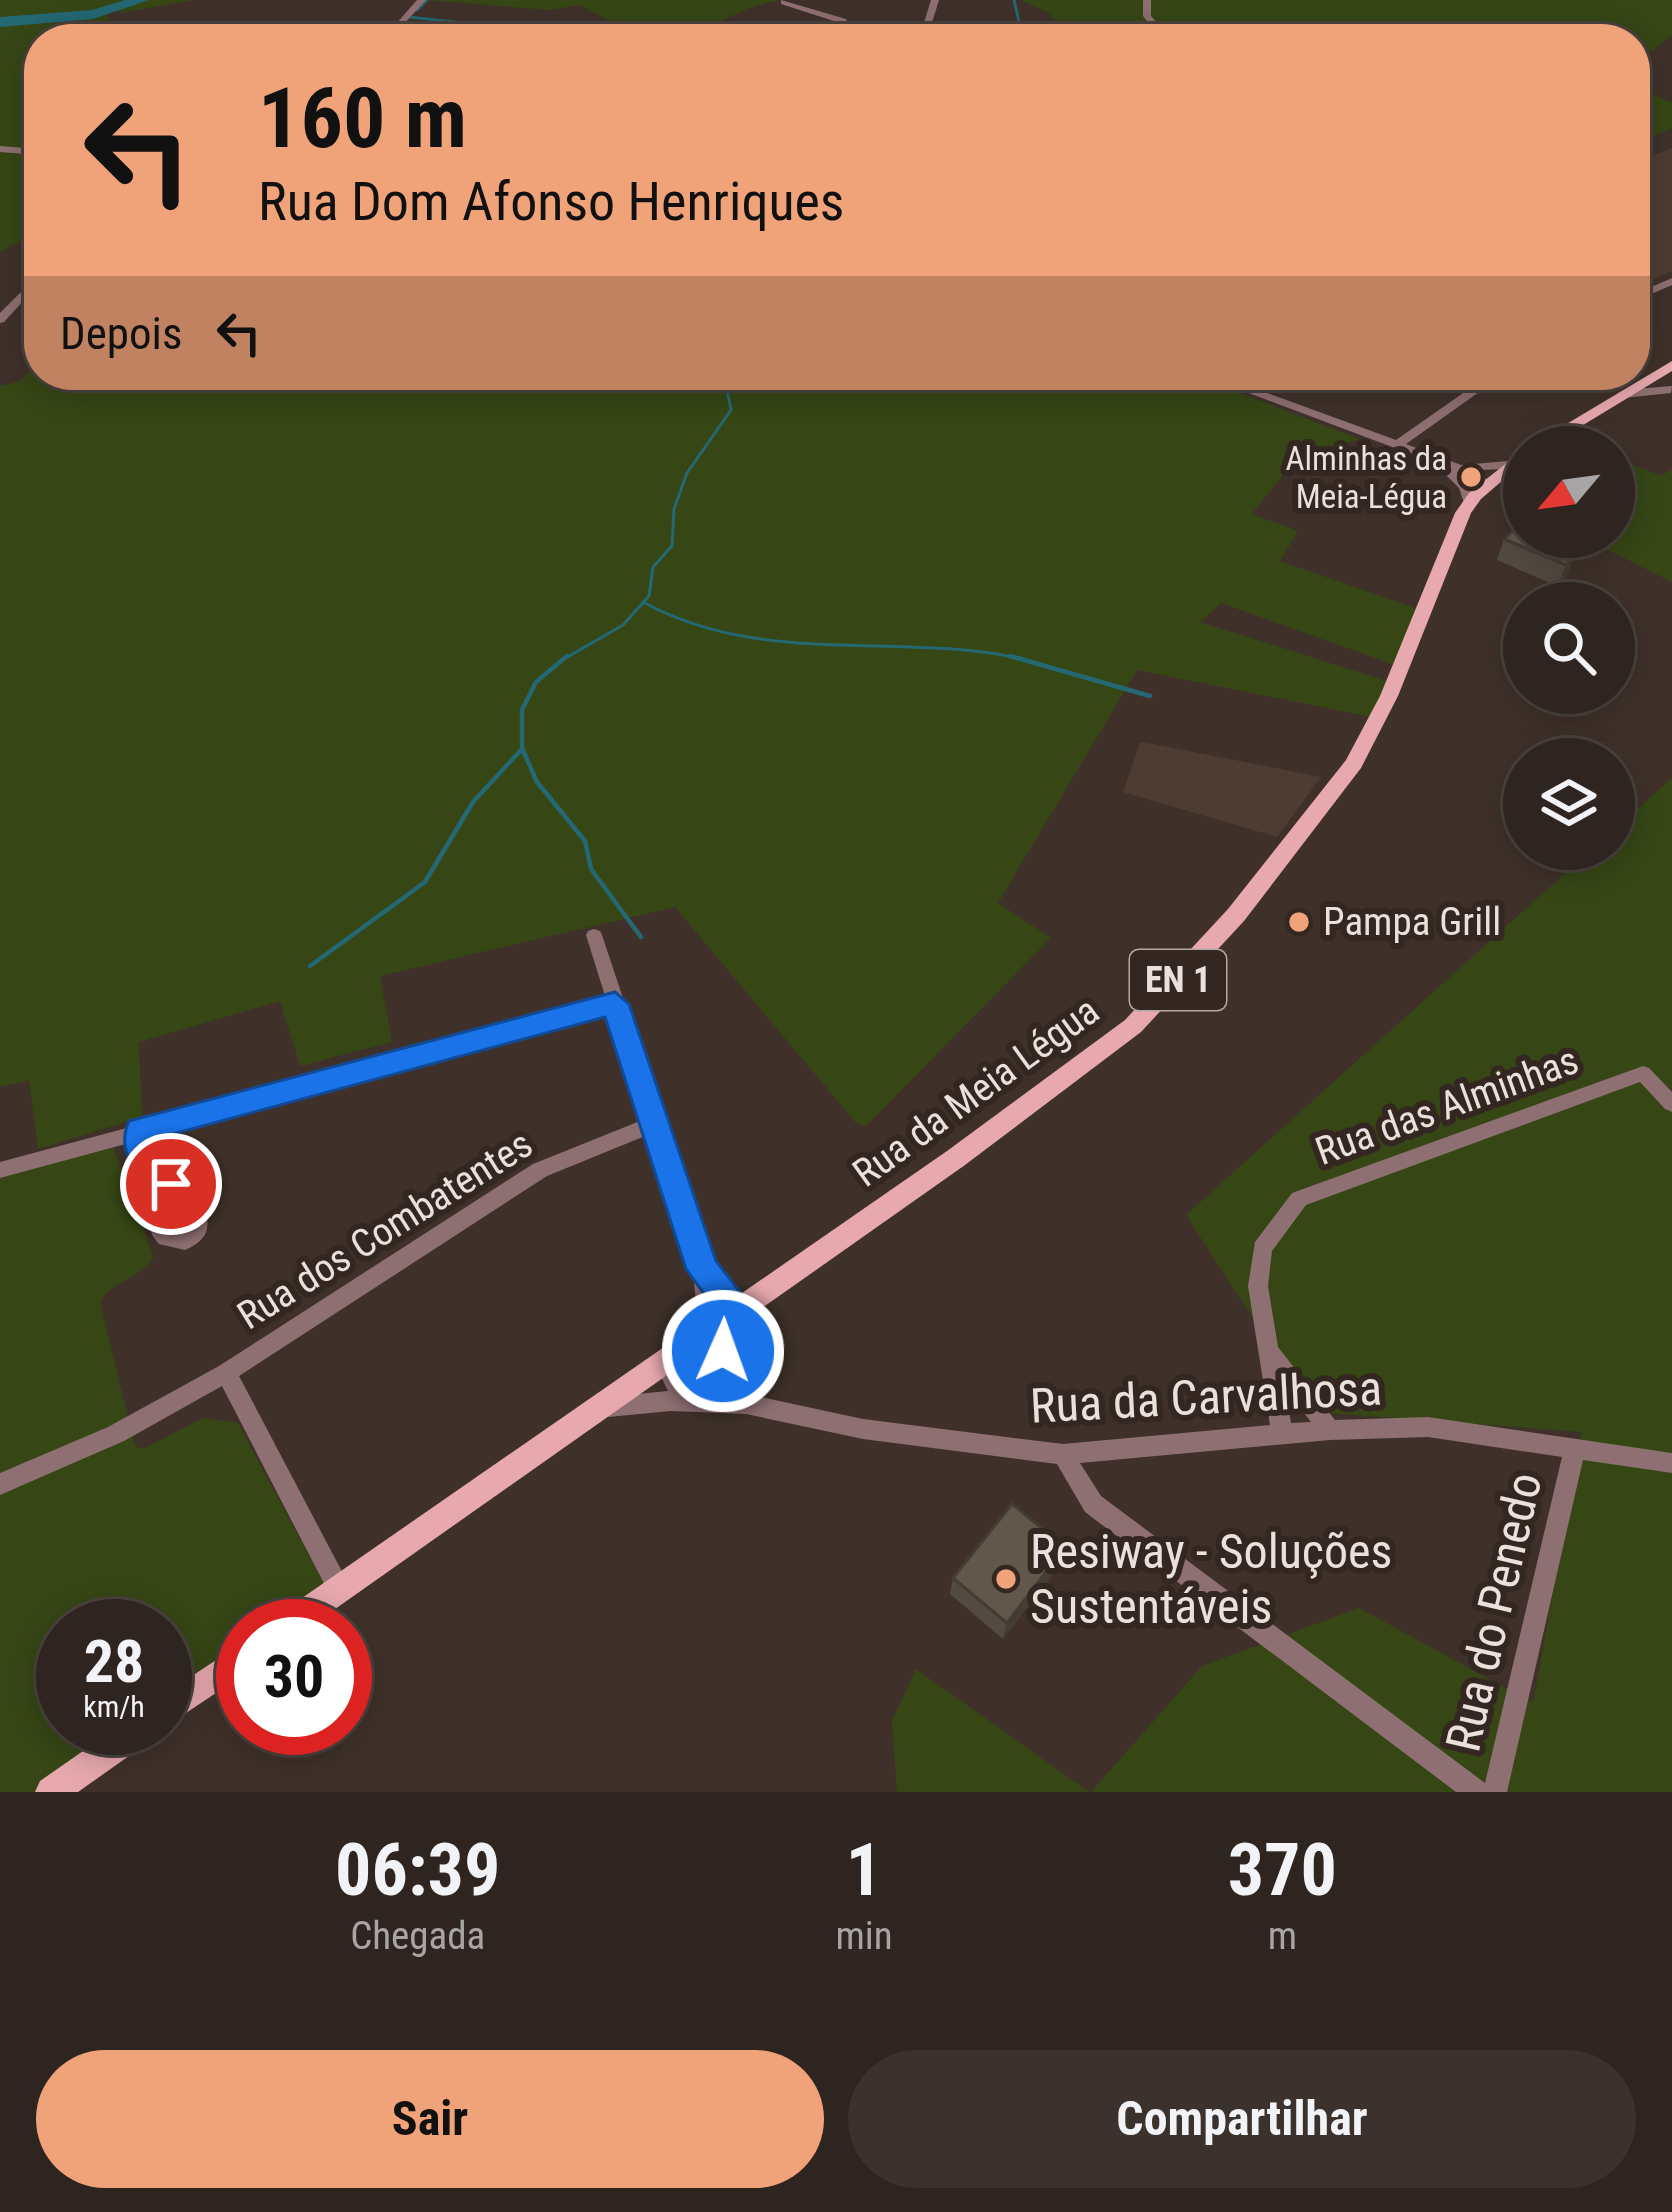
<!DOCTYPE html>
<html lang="pt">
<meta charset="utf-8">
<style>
:root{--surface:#2f2520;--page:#3b312d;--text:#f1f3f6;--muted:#a7a5a5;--line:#4a423e;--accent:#f0a378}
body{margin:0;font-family:"Roboto Condensed",sans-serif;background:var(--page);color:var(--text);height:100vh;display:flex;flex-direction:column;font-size:45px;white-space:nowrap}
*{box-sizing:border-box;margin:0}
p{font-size:39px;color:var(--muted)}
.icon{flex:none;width:66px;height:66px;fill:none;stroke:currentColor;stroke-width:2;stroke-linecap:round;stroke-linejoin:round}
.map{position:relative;height:1792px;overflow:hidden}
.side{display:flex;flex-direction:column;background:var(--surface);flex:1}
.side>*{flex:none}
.hud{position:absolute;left:24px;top:24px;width:1626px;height:366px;border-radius:48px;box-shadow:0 6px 30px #0003,0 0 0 3px var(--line);background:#f0a378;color:#111;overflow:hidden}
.needle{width:78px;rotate:241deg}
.buttons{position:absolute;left:1503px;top:426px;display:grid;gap:24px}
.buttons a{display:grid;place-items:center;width:132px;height:132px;border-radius:50%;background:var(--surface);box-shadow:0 6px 30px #0003,0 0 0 3px var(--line);font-size:60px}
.speed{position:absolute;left:36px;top:1599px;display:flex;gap:24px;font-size:60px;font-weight:700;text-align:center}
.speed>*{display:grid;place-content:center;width:156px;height:156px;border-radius:50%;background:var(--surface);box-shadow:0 6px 30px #0003,0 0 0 3px var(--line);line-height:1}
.speed small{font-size:30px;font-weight:400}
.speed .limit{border:18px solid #d22;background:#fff;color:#111}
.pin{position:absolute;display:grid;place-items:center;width:102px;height:102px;color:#fff;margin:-51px;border:6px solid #fff;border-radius:50%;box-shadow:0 3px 12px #0007}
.me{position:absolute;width:132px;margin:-66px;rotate:2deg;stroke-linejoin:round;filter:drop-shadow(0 0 9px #0008)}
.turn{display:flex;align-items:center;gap:42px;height:252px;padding:0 36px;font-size:54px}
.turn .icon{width:156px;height:156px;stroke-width:2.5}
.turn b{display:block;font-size:84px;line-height:102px}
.then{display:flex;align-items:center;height:114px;padding:0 36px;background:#0003;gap:24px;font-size:45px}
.eta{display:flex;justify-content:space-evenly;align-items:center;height:204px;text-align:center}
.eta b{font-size:72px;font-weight:700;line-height:84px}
.action{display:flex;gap:24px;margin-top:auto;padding:24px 36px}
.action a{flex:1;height:138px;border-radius:72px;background:var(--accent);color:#111;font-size:48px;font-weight:700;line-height:138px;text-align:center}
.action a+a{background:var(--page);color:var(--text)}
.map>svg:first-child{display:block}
.built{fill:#4e3c32}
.green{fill:#364615}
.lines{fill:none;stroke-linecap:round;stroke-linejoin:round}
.stream-far1{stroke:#236872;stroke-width:3}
.stream{stroke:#236872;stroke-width:4.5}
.river{fill:#236872;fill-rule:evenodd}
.minor{fill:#8e6f72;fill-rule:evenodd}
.major{fill:#e7a9ae;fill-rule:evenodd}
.wall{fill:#534b40}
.shaded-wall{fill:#443d34}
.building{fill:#61574b;stroke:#443d34;stroke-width:3}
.route{fill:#1a73e8;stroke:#114b97;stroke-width:3}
.poi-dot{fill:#f0a378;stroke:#342721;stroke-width:4.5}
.labels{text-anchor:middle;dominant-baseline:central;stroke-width:12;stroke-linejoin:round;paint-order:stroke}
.far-poi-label{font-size:33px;fill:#eae1dc;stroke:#342721;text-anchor:end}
.shield{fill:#342721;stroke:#b3a9a4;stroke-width:3}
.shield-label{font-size:36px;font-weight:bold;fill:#eae1dc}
.poi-label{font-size:39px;fill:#eae1dc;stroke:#342721;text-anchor:start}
.street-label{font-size:39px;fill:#eae1dc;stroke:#342721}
.near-street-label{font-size:48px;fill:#eae1dc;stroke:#342721}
.near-poi-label{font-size:48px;fill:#eae1dc;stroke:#342721;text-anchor:start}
</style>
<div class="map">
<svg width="1672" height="1792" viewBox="0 0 1672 1792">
<rect width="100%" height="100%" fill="#3f312a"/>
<g class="built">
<polygon points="1672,148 1672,271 1635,288 1635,163"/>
<polygon points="1140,742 1148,743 1321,777 1277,837 1123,792"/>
</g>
<g class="green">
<polygon points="0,0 194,0 120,13 118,5 101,9 113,24 164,39 39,39 39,231 0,252"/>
<path d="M425 0H780C744 6 718 25 683 37L655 24 622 28 580 5 549 10Z"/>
<polygon points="1021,0 1672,0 1672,35 1635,64 1635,39 1051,39 1065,29 1047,12"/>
<polygon points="1635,85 1672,103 1672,128 1635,145"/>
<polygon points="39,362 39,375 484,375 512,381 531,375 1193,375 1360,439 1297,457 1252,514 1298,531 1280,561 1418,609 1395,665 1221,603 1200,622 1387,681 1372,717 1137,670 998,903 1051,938 866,1126 856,1123 675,907 380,976 392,1042 300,1066 280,1001 139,1042 142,1117 38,1149 29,1080 0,1087 0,386 20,381"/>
<polygon points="1635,465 1661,476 1672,469 1672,582 1582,537 1614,537 1614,480"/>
<polygon points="1672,778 1672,1792 1091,1792 1202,1666 1359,1608 1533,1703 1582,1432 1314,1412 1186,1215 1592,849 1614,849 1614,830"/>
<path d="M113 1146 153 1256C144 1278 111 1280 100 1302L135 1446 143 1449 203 1418 238 1423 324 1584 273 1626H243V1647L165 1702V1626H63V1728H128L37 1792H0V1177Z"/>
<polygon points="916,1669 1089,1792 897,1792 892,1721"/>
</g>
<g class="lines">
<g class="stream-far1">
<polyline points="1014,0 1023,39"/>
<polyline points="417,10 427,0"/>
<polyline points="409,17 463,23 514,39"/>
<polyline points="1318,375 1328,385"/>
<path d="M643 602C764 668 894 631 1024 659"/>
<polyline points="564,659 623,625 649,596 653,567 672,546 674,509 687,473 731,410 724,375"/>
</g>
<g class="stream">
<polyline points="567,656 536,682 522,710 522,748 537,782 585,841 591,869 641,937"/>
<polyline points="1010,656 1150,696"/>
<polyline points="310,966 425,882 473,802 521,750"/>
</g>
<polygon class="river" points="125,0 149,0 93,19 0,27 0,17 92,10"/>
<g class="minor">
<polygon points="417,0 426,0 403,25 405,39 397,39 395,25"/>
<polygon points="781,0 846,19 857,39 849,39 840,23 781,4"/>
<polygon points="931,0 939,0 927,39 919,39"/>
<polygon points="1143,0 1151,0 1151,16 1171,39 1162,39 1143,16"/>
<polygon points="0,146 39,149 39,155 0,152"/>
<polygon points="39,274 39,284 4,322 0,323 0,313"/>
<polygon points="1672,278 1672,285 1635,301 1635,294"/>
<polygon points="1201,375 1218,375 1396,440 1489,375 1503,375 1406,444 1461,465 1508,461 1514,465 1508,469 1477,470 1492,485 1486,489 1471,477 1457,472 1471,487 1476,503 1475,506 1465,506 1459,488 1441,470 1440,465"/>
<polygon points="1672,386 1671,393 1623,398 1617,394 1623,390"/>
<path d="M594 929 600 931 602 935 713 1269 717 1316 706 1341 699 1343 692 1341 689 1334 697 1316 693 1269 650 1134 547 1176 239 1376 347 1581 350 1589 347 1597 339 1600 331 1597 222 1386 124 1441 0 1495V1473L108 1427 219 1366 533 1164 645 1119 610 1011 151 1137 156 1164 201 1199C211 1224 212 1238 185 1250L159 1244 152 1235 133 1142 0 1178V1162L606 999 586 935 588 931ZM161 1190 185 1209 189 1226 182 1232 172 1230 168 1226Z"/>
<path d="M1643 1066 1649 1068 1672 1092V1112L1665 1109 1640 1082 1306 1205 1272 1251 1268 1286 1278 1347 1335 1420 1428 1417 1672 1453V1473L1583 1460 1507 1792H1456L1085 1512 1057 1464 863 1439 746 1414 671 1411 608 1417 601 1414 597 1407 601 1400 608 1397 668 1391 655 1364 658 1357 676 1345 683 1347 686 1354 684 1358 717 1366 721 1303 716 1294 719 1288 726 1285 733 1288 741 1301 736 1382 751 1395 863 1419 1063 1444 1270 1425 1248 1286 1255 1242 1292 1193ZM683 1377 705 1382 718 1393 699 1392ZM1285 1388 1311 1422 1291 1423ZM1428 1437 1562 1457 1485 1783 1101 1496 1080 1463 1330 1440Z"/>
</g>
<g class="major">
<polygon points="1672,361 1672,371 1547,447 1528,447"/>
<polygon points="1524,449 1524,462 1481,499 1471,513 1398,696 1361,768 1244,921 1141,1032 965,1165 311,1626 271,1626 276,1616 947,1151 1125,1020 1228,909 1346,760 1380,696 1455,513 1469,493"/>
<polygon points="243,1642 243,1675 165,1727 165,1694"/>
<polygon points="116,1728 157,1728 153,1739 78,1792 35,1792 40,1781"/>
</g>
</g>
<g class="wall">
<polygon points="1504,539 1575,555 1566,577 1557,586 1497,560"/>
<polygon points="1065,1547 1061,1564 1003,1639 950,1594 953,1578"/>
</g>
<g class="shaded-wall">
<polygon points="1575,555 1566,577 1557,586 1566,565"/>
<polygon points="1065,1547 1061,1564 1003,1639 1007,1623"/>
</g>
<g class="building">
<polygon points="1516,528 1524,531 1524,537 1539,537 1575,555 1566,565 1504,539"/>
<polygon points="1012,1504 1065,1547 1007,1623 953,1578"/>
</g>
<path class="route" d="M615 992 629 1004 716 1261 747 1301 735 1362 723 1367 711 1362 706 1351 713 1306 686 1269 605 1017 158 1138 163 1162 187 1184 182 1194 171 1198C142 1187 114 1153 129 1121Z"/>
<g class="poi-dot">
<circle cx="1471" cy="477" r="12"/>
<circle cx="1299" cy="922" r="12"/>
<circle cx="1006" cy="1579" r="12"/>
</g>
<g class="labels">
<g class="far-poi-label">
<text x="1447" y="458">Alminhas da<tspan x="1447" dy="38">Meia-Légua</tspan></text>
</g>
<rect class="shield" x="1130" y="950" width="96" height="60" rx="9"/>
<g class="shield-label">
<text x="1178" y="980">EN 1</text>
</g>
<g class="poi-label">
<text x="1323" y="922">Pampa Grill</text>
</g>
<g class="street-label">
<text transform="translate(976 1092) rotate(-36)">Rua da Meia Légua</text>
<text transform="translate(1447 1106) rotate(-20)">Rua das Alminhas</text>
<text transform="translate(385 1230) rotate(-32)">Rua dos Combatentes</text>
</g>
<g class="near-street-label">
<text transform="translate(1206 1397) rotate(-3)">Rua da Carvalhosa</text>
<text transform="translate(1494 1612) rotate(-77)">Rua do Penedo</text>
</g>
<g class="near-poi-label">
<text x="1030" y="1551">Resiway - Soluções<tspan x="1030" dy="55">Sustentáveis</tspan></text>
</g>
</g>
</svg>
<div class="buttons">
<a><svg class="needle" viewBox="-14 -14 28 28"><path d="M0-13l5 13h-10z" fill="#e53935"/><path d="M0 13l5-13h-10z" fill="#a7a5a5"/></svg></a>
<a><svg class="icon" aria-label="search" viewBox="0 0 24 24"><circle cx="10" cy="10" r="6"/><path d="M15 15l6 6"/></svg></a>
<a><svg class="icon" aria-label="layers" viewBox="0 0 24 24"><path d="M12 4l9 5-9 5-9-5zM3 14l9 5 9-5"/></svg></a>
</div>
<div class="speed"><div>28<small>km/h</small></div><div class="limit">30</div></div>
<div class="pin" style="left:171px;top:1184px;background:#d93025"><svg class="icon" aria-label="arrive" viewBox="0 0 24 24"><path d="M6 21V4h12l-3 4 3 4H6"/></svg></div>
<svg class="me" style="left:723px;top:1351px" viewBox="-20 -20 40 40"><circle r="17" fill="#1a73e8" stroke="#fff" stroke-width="3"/><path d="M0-11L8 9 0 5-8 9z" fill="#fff"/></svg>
<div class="hud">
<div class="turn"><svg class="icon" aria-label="left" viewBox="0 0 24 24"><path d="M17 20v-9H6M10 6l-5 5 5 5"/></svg><div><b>160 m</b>Rua Dom Afonso Henriques</div></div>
<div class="then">Depois<svg class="icon" aria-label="left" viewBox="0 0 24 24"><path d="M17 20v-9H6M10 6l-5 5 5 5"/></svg></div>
</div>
</div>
<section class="side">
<div class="eta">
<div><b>06:39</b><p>Chegada</p></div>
<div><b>1</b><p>min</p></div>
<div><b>370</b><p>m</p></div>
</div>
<div class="action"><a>Sair</a><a>Compartilhar</a></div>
</section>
